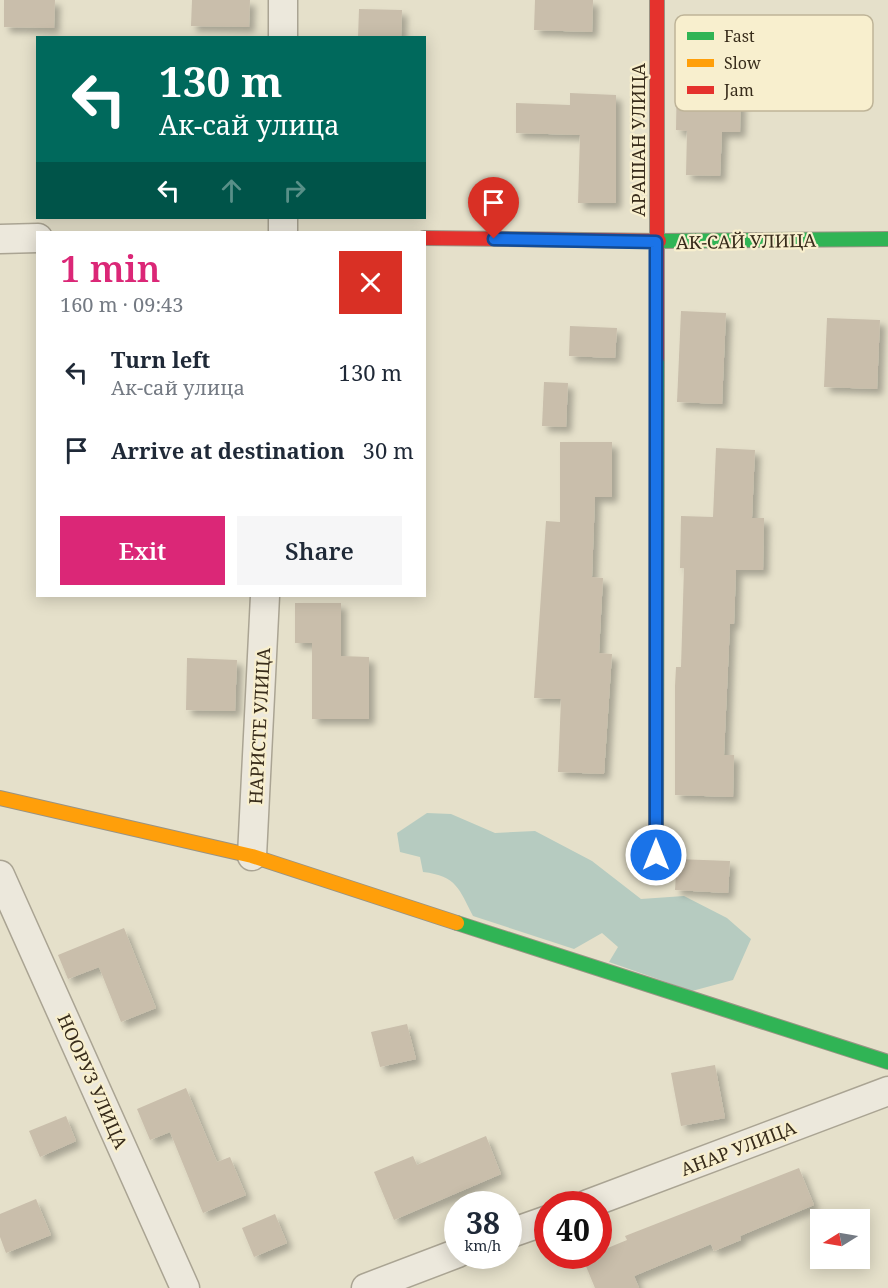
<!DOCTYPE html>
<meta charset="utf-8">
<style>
:root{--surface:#fff;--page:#f6f6f7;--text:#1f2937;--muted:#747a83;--accent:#db2777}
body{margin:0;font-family:"Noto Serif",serif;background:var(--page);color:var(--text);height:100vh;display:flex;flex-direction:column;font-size:22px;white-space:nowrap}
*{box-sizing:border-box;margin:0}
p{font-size:20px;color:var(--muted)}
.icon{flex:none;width:33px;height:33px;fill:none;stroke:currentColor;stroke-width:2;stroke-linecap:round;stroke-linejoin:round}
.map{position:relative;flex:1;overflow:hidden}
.side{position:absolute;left:36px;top:231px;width:390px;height:366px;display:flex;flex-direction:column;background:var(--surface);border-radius:0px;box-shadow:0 3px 15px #0003}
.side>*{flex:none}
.guide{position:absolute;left:36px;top:36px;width:390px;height:183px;border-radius:0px;box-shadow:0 3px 15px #0003;background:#00695c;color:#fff;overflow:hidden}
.needle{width:39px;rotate:259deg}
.controls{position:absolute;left:810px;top:1209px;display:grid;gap:12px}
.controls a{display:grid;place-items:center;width:60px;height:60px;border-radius:0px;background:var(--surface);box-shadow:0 3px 15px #0003;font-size:30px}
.speed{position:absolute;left:444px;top:1191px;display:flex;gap:12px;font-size:30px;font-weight:700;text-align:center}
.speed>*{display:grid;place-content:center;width:78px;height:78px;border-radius:50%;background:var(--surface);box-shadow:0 3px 15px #0003;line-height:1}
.speed small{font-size:15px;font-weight:400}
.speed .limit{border:9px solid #d22;background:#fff;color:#111}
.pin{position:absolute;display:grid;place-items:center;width:51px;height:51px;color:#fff;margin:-62px -26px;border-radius:50% 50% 50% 0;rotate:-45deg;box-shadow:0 0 6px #0007}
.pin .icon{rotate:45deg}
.me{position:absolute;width:66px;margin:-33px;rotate:0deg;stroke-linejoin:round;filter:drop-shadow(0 0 4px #0008)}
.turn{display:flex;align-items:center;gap:21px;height:126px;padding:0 24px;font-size:27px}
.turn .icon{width:78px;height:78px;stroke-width:2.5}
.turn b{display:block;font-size:42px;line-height:51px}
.lanes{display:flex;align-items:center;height:57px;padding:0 24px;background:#0003;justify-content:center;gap:30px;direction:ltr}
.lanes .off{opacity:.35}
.round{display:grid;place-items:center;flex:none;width:63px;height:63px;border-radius:0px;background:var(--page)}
.overview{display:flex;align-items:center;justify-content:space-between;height:102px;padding:0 24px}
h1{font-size:36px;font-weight:600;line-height:45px;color:var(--accent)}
.primary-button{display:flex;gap:12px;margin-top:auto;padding:12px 24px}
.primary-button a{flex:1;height:69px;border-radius:0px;background:var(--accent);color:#fff;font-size:24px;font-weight:600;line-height:69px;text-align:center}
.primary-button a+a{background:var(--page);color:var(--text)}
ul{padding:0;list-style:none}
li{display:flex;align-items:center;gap:18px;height:78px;padding:0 24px}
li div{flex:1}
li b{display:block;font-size:22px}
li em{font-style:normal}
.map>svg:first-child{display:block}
.water{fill:#b6cbc0}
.building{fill:#c9beab;filter:url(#shadow)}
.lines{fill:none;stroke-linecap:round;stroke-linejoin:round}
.street-casing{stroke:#aaa493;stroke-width:31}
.fast-casing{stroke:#999384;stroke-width:16}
.slow-casing{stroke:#999384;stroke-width:16}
.jam-casing{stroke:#999384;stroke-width:16}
.street{stroke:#ece8dc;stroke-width:28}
.fast{stroke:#30b455;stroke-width:14}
.slow{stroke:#ff9f0a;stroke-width:14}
.jam{stroke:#e5322d;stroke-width:14}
.route-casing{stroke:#114b97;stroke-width:15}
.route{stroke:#1a73e8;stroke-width:10}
.labels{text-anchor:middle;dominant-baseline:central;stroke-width:4.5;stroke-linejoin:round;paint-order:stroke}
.street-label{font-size:18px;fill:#382c1b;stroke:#f8efce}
.key{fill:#f8efce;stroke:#beb498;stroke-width:1.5}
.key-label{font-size:16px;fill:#382c1b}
</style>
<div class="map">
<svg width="888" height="1288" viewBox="0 0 888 1288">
<defs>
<filter id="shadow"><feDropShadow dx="5.5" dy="5.5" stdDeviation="3" flood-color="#0004"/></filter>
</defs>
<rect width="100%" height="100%" fill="#e5e0ca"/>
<path class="water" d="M427 813 451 814 495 833 535 831 592 861 641 899 684 896 727 918 751 939 733 980 692 991 609 962 618 947 602 933 574 949 473 916C459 889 457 876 423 872L420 857 400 852 397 833Z"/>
<g class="building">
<polygon points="4,0 55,0 54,28 4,27"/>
<polygon points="192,0 250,0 249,27 191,26"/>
<polygon points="535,0 593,0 592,32 534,30"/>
<polygon points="359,9 402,10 401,38 358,38"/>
<polygon points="677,71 741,73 740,132 722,132 720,176 686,175 687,131 676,130"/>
<polygon points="570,93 616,95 616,203 578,203 580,135 516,133 516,103 570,105"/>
<polygon points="681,311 726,313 722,404 677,402"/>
<polygon points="827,318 880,320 877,389 824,387"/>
<polygon points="570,326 617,328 615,358 569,356"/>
<polygon points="544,382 568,383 566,427 542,426"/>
<polygon points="560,442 612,442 612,497 595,497 592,577 603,578 599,653 612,654 604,774 558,772 561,699 534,698 546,521 560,522"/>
<polygon points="716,448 755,450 752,518 764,518 763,570 736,570 734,624 730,624 724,755 734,755 733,797 675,795 675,686 676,667 681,667 684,568 680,568 681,516 713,517"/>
<polygon points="295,603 341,603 341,656 369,657 369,719 312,719 312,643 295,643"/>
<polygon points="187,658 237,660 235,711 186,710"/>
<polygon points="677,859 730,861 728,893 675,890"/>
<polygon points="124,928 156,1008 121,1022 99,967 68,979 58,955"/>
<polygon points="407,1024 416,1059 380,1067 371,1032"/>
<polygon points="715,1065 725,1118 681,1126 671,1073"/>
<polygon points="186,1088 217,1162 230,1157 246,1195 203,1213 170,1132 150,1140 137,1109"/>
<polygon points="66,1116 76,1141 40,1157 29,1131"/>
<polygon points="486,1136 501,1174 394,1220 374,1172 413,1156 417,1165"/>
<polygon points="799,1168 814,1205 740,1236 741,1240 714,1251 711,1244 634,1276 639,1288 595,1288 583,1259 598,1256 598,1252 627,1240 625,1236"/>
<polygon points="36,1199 51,1235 6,1253 0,1237 0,1214"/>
<polygon points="275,1214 287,1243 254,1257 242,1228"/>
</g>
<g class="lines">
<defs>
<g id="street">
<polyline points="283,0 283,38"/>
<polyline points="283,218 283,232"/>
<polyline points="0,239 38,238"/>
<polyline points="252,856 265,596"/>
<polyline points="0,875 185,1288"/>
<polyline points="588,1204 888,1091"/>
<polyline points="508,1234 548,1220"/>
<polyline points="366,1288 458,1253"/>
</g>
<g id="fast">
<polyline points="659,241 888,239"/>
<polyline points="656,855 657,358"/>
<polyline points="457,923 888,1062"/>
</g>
<polyline id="slow" points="0,798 252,856 457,923"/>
<g id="jam">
<polyline points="424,238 659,241"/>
<polyline points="657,358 657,0"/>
</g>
</defs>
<use href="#street" class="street-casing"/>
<use href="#fast" class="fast-casing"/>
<use href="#slow" class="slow-casing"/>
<use href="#jam" class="jam-casing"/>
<use href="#street" class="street"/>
<use href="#fast" class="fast"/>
<use href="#slow" class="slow"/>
<use href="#jam" class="jam"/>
</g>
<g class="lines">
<defs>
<polyline id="route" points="494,239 656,242 656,855"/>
</defs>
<use href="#route" class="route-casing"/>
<use href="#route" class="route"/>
</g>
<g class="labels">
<g class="street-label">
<text transform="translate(638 140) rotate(-90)">АРАШАН УЛИЦА</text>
<text transform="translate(746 241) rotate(-1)">АК-САЙ УЛИЦА</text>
<text transform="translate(259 726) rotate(-87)">НАРИСТЕ УЛИЦА</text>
<text transform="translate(93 1081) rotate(66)">НООРУЗ УЛИЦА</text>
<text transform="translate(738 1148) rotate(-21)">АНАР УЛИЦА</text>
</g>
</g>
<rect x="675" y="15" width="198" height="96" rx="9" class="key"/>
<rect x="687" y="32" width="27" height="8" fill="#30b455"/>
<rect x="687" y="59" width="27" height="8" fill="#ff9f0a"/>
<rect x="687" y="86" width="27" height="8" fill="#e5322d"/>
<g class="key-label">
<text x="724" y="42">Fast</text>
<text x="724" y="69">Slow</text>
<text x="724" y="96">Jam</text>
</g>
</svg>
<div class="controls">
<a><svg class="needle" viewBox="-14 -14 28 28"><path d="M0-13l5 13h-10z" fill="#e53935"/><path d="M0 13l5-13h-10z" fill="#747a83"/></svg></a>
</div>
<div class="speed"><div>38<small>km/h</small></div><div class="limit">40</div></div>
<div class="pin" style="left:494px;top:239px;background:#d93025"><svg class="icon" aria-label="arrive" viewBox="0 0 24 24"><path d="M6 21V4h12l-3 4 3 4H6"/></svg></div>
<svg class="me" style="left:656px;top:855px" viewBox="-20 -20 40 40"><circle r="17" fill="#1a73e8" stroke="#fff" stroke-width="3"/><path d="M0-11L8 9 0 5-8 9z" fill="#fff"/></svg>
<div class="guide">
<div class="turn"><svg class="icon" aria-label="left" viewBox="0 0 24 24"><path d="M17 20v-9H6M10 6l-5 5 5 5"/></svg><div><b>130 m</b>Ак-сай улица</div></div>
<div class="lanes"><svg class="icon" aria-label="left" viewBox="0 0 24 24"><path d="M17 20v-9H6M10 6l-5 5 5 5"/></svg><svg class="icon off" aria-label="ahead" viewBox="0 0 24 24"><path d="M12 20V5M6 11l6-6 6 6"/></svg><svg class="icon off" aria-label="right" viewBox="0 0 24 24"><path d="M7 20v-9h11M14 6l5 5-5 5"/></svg></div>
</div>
<section class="side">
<div class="overview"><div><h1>1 min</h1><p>160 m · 09:43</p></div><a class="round" style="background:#d93025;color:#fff"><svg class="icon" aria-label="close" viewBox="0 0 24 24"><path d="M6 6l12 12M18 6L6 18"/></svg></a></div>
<ul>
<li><svg class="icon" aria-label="left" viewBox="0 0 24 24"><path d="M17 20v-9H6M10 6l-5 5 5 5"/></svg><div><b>Turn left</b><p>Ак-сай улица</p></div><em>130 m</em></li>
<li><svg class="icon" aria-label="arrive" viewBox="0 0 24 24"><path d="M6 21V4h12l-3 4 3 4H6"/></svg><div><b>Arrive at destination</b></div><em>30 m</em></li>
</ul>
<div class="primary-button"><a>Exit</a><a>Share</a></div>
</section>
</div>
